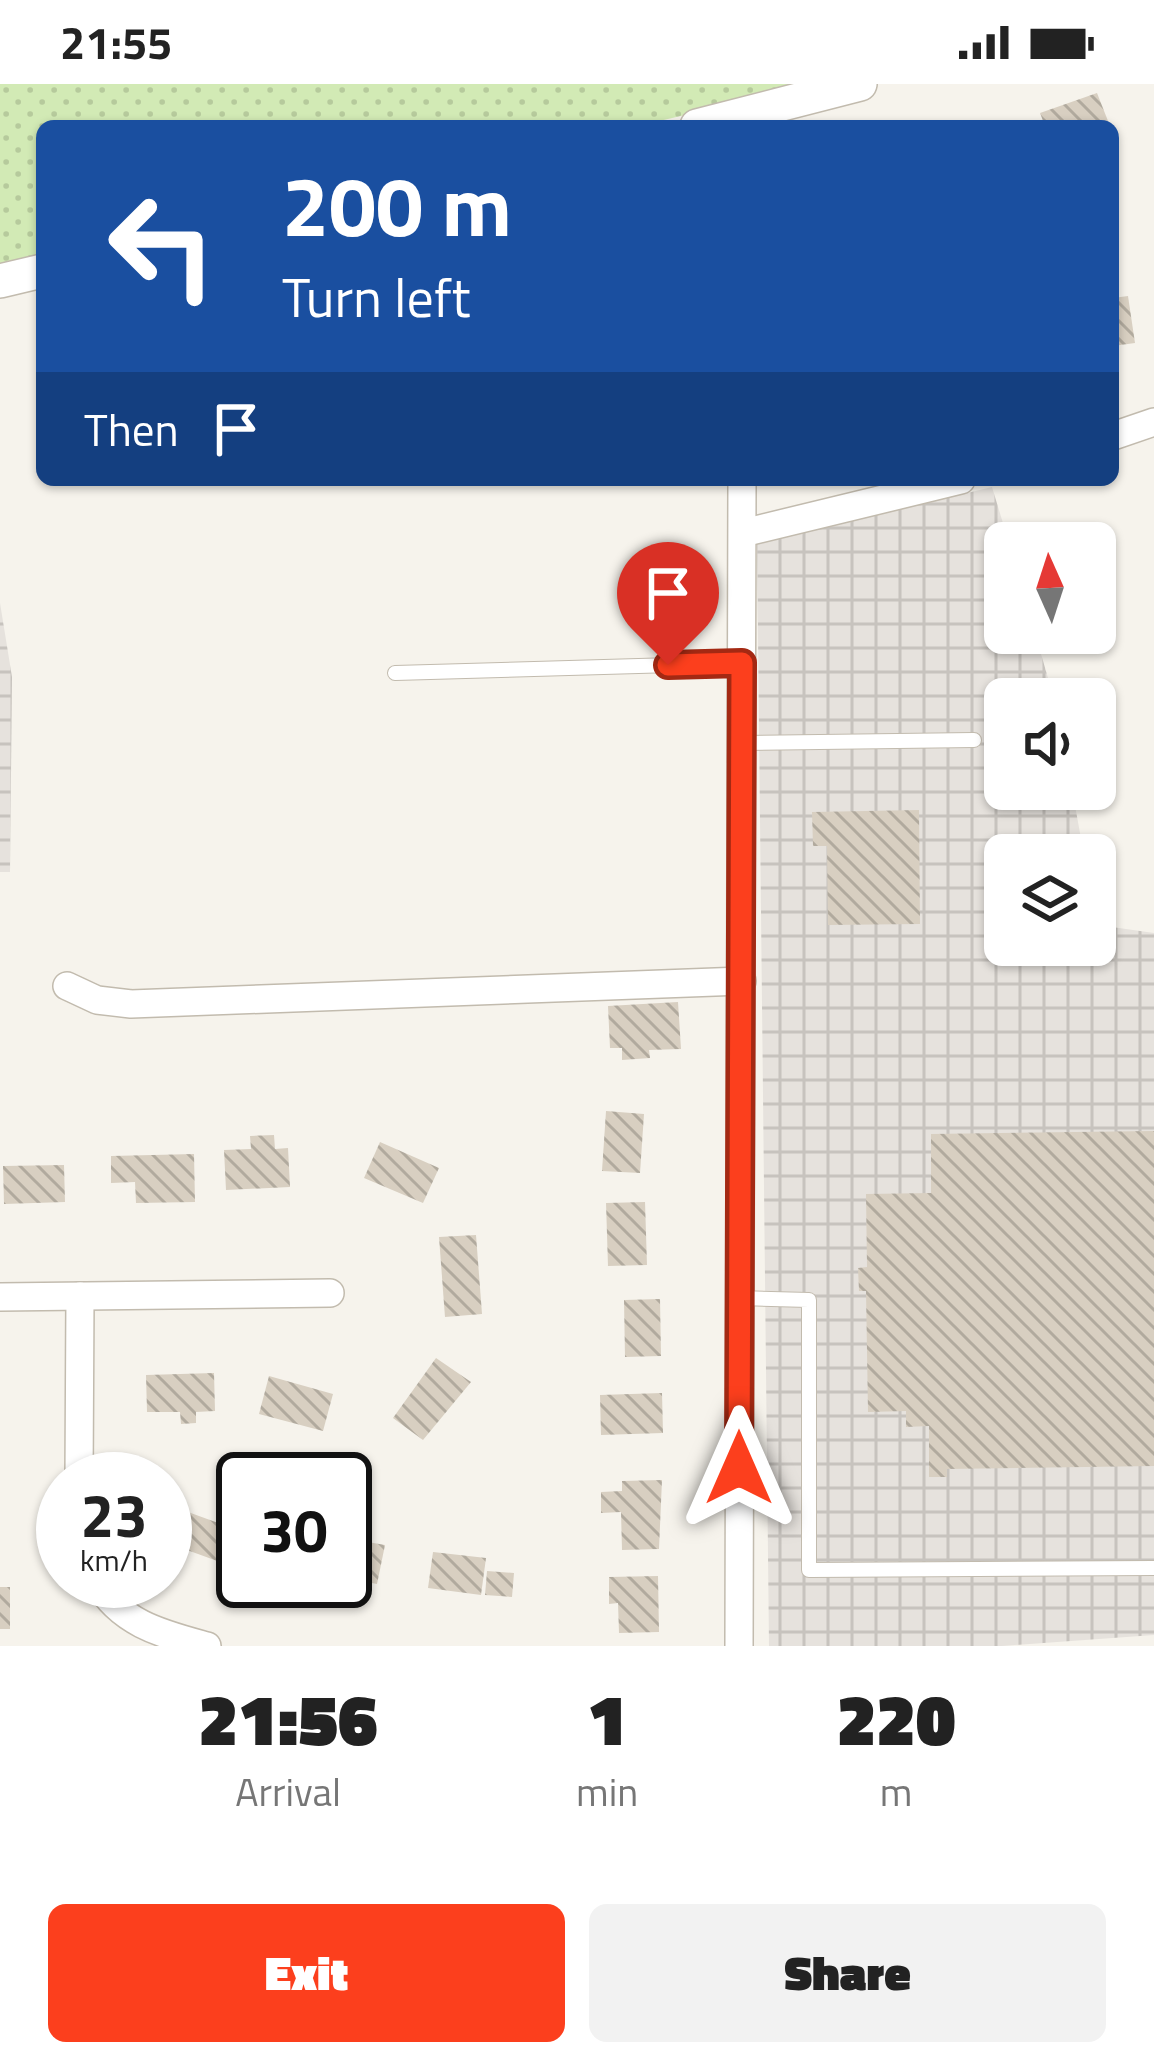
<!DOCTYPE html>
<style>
:root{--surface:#fff;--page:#f2f2f2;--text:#222;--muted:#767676;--accent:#fc3f1d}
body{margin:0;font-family:"Titillium Web",sans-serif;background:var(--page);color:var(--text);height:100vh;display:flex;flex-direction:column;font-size:45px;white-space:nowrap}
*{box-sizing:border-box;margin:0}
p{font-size:39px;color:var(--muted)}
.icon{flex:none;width:66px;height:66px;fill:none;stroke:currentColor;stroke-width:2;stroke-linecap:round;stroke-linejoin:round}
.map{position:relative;height:1562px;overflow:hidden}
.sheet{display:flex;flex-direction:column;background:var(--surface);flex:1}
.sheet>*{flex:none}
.top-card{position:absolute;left:36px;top:36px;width:1083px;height:366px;border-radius:18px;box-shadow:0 3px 9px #0004;background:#1a4fa0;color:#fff;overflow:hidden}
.needle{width:78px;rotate:357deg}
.controls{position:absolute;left:984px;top:438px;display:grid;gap:24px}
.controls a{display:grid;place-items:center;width:132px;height:132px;border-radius:18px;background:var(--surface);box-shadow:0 3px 9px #0004;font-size:60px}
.speed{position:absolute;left:36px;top:1368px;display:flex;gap:24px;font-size:60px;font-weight:700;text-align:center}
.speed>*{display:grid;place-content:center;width:156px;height:156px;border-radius:50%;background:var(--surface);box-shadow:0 3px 9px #0004;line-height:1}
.speed small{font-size:30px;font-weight:400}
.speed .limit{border:6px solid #111;border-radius:18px;background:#fff;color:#111}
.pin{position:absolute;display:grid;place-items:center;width:102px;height:102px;color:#fff;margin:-123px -51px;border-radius:50% 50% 50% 0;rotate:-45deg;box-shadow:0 0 12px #0007}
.pin .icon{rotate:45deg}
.me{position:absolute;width:132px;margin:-66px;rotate:0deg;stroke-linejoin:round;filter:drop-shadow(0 0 9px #0008)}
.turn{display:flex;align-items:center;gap:42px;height:252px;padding:0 48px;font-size:54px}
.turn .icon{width:156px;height:156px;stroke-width:2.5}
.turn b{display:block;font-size:84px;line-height:102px}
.then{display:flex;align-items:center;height:114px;padding:0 48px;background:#0003;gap:24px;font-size:45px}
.eta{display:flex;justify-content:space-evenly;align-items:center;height:204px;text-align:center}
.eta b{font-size:72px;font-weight:800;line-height:84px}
.primary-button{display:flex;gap:24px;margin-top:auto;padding:24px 48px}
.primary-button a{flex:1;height:138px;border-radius:18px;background:var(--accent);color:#fff;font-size:48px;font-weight:800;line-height:138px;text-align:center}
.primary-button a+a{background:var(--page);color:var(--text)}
.status{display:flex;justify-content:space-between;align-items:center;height:84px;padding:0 60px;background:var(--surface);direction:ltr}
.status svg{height:33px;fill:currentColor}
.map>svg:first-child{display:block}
.industrial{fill:url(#industrial-grid)}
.grass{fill:url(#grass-dots)}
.building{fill:url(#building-back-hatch)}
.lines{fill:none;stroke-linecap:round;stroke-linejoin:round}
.service-casing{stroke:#c2bbae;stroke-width:16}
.minor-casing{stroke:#c2bbae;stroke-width:30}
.tertiary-casing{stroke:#c2bbae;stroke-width:36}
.service{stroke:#fff;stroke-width:14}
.minor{stroke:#fff;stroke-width:27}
.tertiary{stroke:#fff;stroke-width:33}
.route-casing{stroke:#a42913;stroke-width:30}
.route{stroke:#fc3f1d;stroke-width:21}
</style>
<div class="status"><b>21:55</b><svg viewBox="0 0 49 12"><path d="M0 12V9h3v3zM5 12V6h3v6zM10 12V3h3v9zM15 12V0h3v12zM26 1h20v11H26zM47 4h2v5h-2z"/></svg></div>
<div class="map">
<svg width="1154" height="1562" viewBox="0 0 1154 1562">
<defs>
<pattern id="industrial-grid" width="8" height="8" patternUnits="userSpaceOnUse" patternTransform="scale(3)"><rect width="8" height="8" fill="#e6e2dd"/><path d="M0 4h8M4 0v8" fill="none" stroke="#c7c3be"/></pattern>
<pattern id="grass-dots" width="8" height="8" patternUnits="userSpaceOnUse" patternTransform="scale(3)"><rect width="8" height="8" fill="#d2eab5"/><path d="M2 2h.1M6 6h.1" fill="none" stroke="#b6ca9c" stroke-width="1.8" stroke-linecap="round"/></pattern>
<pattern id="building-back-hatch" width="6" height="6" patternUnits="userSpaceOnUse" patternTransform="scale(3)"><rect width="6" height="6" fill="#d8cfc1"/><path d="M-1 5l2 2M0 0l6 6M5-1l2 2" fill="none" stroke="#b1aa9e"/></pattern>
</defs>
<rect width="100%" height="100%" fill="#f6f3ec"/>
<g class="industrial">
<polygon points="992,403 1009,459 1005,549 1035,549 1054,615 1005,615 1005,705 1072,705 1084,771 1005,771 1005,861 1095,861 1095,826 1098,841 1154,849 1154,1551 1002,1562 769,1562 757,460"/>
<polygon points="0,519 12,593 10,788 0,788"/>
</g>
<polygon class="grass" points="0,0 818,0 638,42 42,42 42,171 0,180"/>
<g class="building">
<polygon points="1097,9 1108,37 1045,42 1040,29"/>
<polygon points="1128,212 1135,259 1113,262 1113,214"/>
<polygon points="919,726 920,840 828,841 827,762 813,762 812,728"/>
<polygon points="678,918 681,965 649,966 650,974 622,976 622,964 610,964 608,922"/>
<polygon points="606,1027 644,1030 640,1089 602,1087"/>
<polygon points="1154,1047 1154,1382 947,1385 947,1393 929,1393 929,1342 906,1343 906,1327 868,1328 866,1207 859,1207 858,1184 867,1183 866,1110 931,1109 931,1050"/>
<polygon points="274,1051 275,1065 288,1064 290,1103 226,1106 224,1066 251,1065 250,1052"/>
<polygon points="380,1058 439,1084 423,1119 364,1094"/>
<polygon points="194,1070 195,1118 136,1119 135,1098 111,1099 111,1072"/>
<polygon points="64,1081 65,1118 4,1120 3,1082"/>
<polygon points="645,1118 647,1181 608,1182 606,1119"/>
<polygon points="476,1151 482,1230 445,1233 439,1153"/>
<polygon points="660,1215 661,1272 625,1273 624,1216"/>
<polygon points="436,1274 471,1298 423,1356 393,1334"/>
<polygon points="214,1289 215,1327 196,1328 196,1339 181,1340 180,1328 147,1328 146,1291"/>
<polygon points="269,1292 333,1310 323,1347 259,1330"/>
<polygon points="662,1309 663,1349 601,1351 600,1311"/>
<polygon points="662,1396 659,1465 622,1466 621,1428 601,1429 601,1408 622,1407 622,1397"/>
<polygon points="177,1424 243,1448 231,1482 165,1458"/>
<polygon points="345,1454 385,1461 377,1500 345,1494"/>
<polygon points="433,1468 486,1474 481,1511 428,1504"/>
<polygon points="487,1487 514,1489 512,1513 485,1511"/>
<polygon points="658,1492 659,1548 619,1549 618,1519 609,1520 609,1493"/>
<rect x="0" y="1503" width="10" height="42"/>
</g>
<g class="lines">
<defs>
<g id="service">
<polyline points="395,589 743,579"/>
<polyline points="742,659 974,656"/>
<polyline points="740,1214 809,1216 809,1486 1154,1484"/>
</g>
<g id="minor">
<polyline points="1113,352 1154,338"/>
<polyline points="743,449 961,396"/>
<polyline points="67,902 97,916 131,920 742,897"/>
<polyline points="0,1213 330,1209"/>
<polyline points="79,1395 80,1212"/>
<path d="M97 1497C120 1540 163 1550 207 1562"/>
<polyline points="739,1562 742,396"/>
</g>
<g id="tertiary">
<polyline points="697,42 860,0"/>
<polyline points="0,197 42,187"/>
</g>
</defs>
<use href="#service" class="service-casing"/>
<use href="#minor" class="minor-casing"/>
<use href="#tertiary" class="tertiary-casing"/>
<use href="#service" class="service"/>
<use href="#minor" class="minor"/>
<use href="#tertiary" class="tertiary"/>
</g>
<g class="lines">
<defs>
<polyline id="route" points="668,581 742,579 739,1384"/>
</defs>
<use href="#route" class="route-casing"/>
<use href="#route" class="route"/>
</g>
</svg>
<div class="controls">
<a><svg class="needle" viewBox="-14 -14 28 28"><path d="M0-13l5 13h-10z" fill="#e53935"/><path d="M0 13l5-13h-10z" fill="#767676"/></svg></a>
<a><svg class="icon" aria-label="sound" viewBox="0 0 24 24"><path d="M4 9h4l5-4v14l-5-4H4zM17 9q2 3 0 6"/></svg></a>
<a><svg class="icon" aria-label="layers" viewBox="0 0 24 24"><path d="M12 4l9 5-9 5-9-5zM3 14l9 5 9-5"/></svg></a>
</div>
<div class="speed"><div>23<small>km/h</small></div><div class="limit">30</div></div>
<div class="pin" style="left:668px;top:581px;background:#d93025"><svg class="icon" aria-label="arrive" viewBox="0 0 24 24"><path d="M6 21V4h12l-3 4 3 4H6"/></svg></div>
<svg class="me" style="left:739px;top:1384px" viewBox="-20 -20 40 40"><path d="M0-17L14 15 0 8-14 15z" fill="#fc3f1d" stroke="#fff" stroke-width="4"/></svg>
<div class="top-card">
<div class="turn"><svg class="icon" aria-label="left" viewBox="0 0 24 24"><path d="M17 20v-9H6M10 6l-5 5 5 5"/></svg><div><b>200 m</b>Turn left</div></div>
<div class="then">Then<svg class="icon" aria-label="arrive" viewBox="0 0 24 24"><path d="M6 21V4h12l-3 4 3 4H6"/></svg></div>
</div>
</div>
<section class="sheet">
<div class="eta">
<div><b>21:56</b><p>Arrival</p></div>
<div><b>1</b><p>min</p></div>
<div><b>220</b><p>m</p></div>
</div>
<div class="primary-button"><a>Exit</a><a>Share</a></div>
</section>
